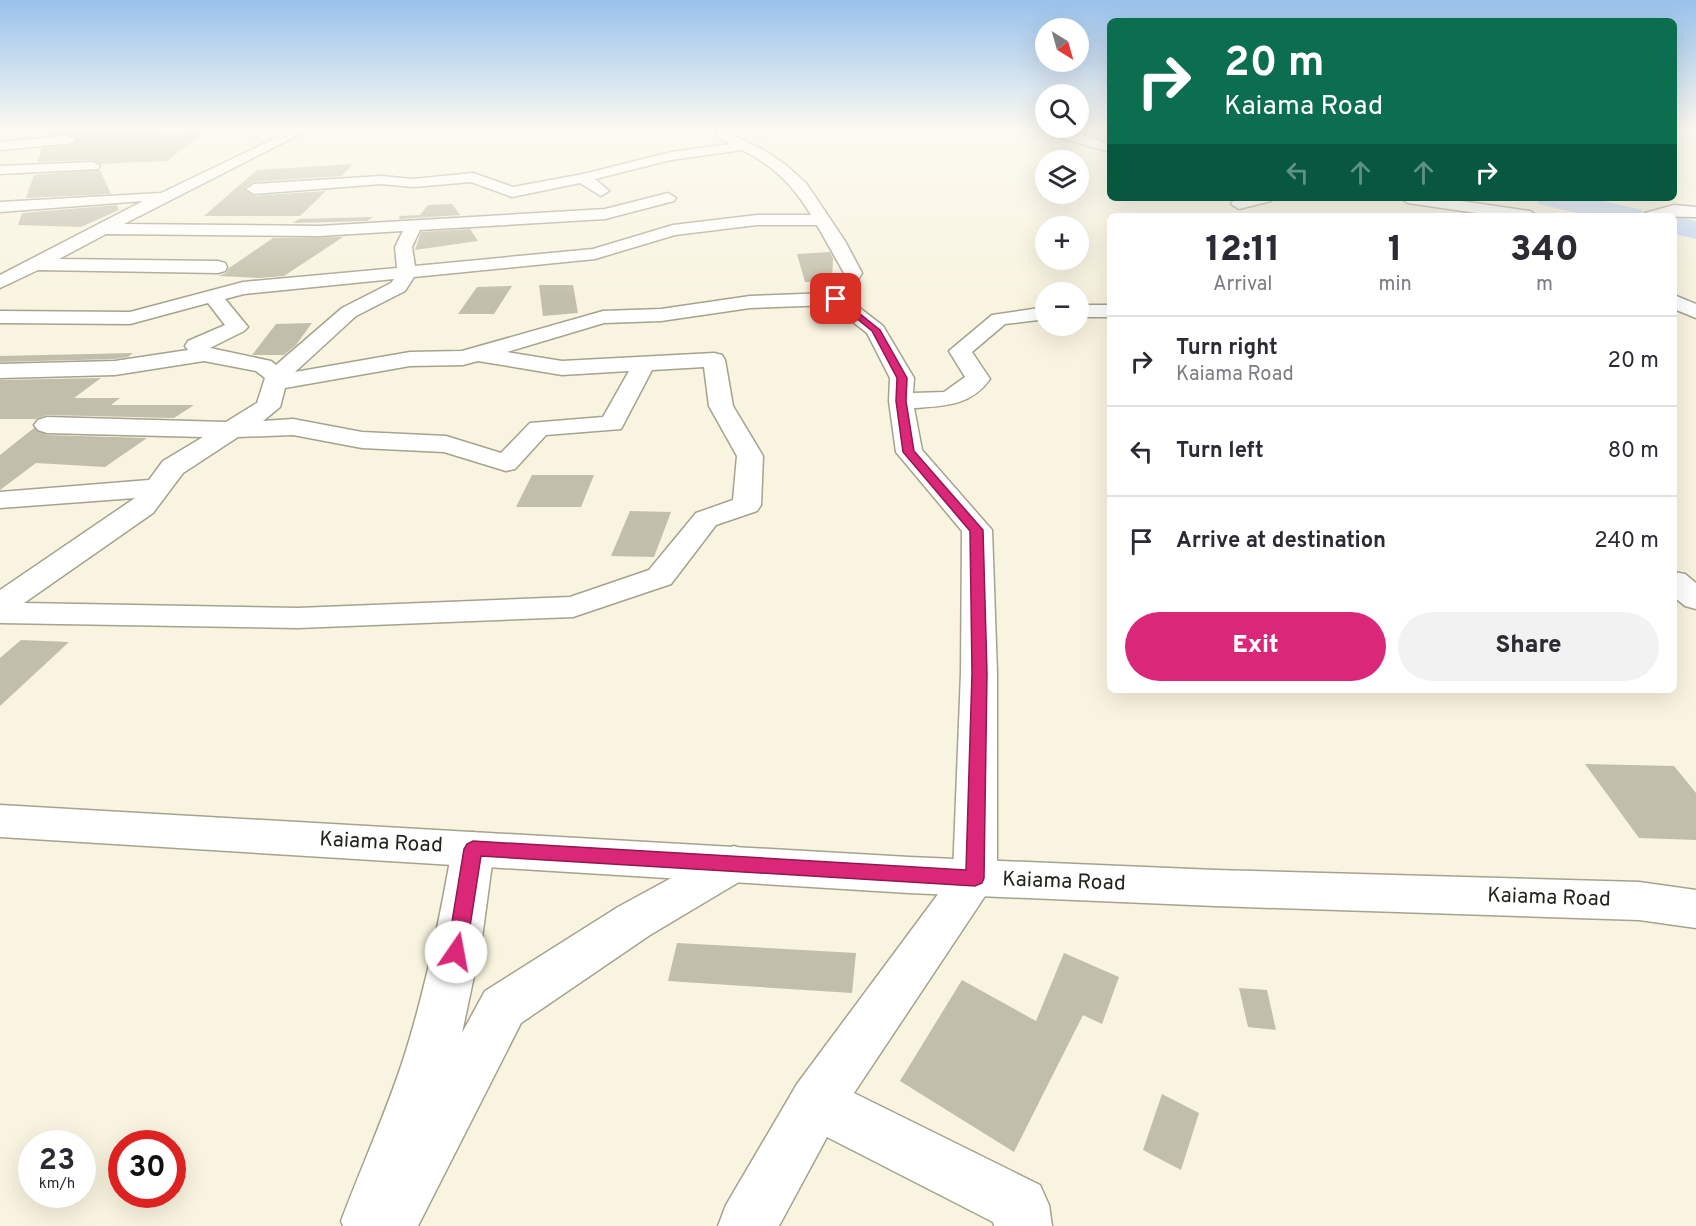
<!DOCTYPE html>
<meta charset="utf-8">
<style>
:root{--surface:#fff;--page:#f2f2f3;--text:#2b2b33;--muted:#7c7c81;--line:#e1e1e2;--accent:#db2777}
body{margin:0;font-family:Overpass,sans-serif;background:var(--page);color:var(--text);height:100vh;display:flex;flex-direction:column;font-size:22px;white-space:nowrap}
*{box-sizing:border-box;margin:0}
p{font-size:20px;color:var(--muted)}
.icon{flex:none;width:33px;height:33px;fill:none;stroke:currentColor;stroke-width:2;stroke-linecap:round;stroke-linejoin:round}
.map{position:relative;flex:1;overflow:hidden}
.panel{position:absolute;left:1107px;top:213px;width:570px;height:480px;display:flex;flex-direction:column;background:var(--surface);border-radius:9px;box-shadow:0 6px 24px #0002}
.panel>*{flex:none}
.top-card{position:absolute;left:1107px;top:18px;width:570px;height:183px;border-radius:9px;box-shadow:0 6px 24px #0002;background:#0b6e4f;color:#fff;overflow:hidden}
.needle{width:39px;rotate:143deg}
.buttons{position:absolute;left:1035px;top:18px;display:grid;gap:12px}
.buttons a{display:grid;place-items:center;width:54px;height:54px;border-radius:50%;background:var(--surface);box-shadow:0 6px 24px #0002;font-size:30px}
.speed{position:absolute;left:18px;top:1130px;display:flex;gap:12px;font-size:30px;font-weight:700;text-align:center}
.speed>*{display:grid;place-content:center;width:78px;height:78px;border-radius:50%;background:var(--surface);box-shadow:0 6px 24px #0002;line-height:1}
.speed small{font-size:15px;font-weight:400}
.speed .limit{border:9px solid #d22;background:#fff;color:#111}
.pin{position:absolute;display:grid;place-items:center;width:51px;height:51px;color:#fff;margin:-26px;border-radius:12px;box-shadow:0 3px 9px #0006}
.me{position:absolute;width:66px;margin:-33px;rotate:12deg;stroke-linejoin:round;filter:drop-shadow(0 0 4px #0008)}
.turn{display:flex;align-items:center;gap:21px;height:126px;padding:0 18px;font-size:27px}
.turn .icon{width:78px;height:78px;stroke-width:2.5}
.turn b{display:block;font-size:42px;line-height:51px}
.lanes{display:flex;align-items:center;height:57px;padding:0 18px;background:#0003;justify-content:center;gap:30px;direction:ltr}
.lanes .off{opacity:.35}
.eta{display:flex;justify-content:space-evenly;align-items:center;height:102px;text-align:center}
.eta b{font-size:36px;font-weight:800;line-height:42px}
.cta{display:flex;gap:12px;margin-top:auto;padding:12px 18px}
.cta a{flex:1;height:69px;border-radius:36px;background:var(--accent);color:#fff;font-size:24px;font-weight:800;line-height:69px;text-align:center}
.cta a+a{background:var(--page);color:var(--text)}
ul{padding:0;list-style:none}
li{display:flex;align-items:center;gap:18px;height:90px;padding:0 18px;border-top:2px solid var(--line)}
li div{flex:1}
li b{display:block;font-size:22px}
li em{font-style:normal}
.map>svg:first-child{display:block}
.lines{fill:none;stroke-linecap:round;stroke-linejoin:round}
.river{fill:#c2d5f3;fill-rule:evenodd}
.building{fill:#c1beaa}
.minor-casing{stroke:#a5a28e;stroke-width:3}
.highway-casing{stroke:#a5a28e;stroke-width:3}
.minor{fill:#fff;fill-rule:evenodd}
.highway{fill:#fff;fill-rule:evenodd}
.route{fill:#db2777;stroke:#8e194d;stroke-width:1.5}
.labels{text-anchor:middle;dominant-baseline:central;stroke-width:6;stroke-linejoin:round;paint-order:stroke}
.near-street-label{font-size:21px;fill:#25231c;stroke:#fff}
</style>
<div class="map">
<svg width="1696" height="1226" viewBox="0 0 1696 1226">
<rect width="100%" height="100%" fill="#f8f4df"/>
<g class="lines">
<g class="river">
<polygon points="1534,198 1590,198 1642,210 1646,216 1590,216 1539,204"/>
<polygon points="1673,216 1674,216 1696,221 1696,239 1674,234"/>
</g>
</g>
<g class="building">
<polygon points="163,128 157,134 206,131 167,161 100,164 93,160 38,162 42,148 73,145 77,141 76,138 68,134 46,136 49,129"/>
<polygon points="354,164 341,176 254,182 244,188 254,196 326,191 300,216 204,216 257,170"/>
<polygon points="100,170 111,194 26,198 34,175"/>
<polygon points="452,204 460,215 400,219 399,216 420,215 428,205"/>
<polygon points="117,205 119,210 81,227 18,225 22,213"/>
<polygon points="373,217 367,221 293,223 299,219"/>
<polygon points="470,229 478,241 415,250 421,232"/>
<polygon points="343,237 284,276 259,278 218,276 226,273 229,268 273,238"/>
<polygon points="830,252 833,258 832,282 805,282 797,254"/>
<polygon points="539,285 573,285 578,313 543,316"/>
<polygon points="512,286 494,314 458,314 477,287"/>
<polygon points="312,323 296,345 284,355 252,355 276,324"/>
<polygon points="133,353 128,357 115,359 0,362 0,356"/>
<polygon points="101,378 74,398 120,398 111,405 194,405 174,418 47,415 36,419 0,419 0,380"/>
<polygon points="34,428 47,435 147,438 105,467 36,463 0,490 0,455"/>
<polygon points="532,475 594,475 581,507 516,507"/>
<polygon points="630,511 671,512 654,557 611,556"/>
<polygon points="21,640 69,642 0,706 0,658"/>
<polygon points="1585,764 1674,766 1696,793 1696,840 1639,838"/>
<polygon points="677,943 856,953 852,993 668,981"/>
<polygon points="1064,953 1119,977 1102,1024 1083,1015 1014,1152 900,1081 962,980 1036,1021"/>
<polygon points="1239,988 1267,990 1276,1030 1248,1027"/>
<polygon points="1162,1094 1199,1113 1181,1170 1143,1150"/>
</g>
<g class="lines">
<defs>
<g id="minor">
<path d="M297 128H312L124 224 319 226 605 209 668 193 676 198 674 201 605 219 420 230 412 247 415 266 593 249 673 225 757 215H811C793 185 774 166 742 150L671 160 595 179 609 191 601 196 580 183 512 197 471 182 413 187 381 184 254 194 246 189 254 184 381 176 413 179 473 173 513 187 583 174 671 152 730 144 717 136 719 128H731V134L762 149 786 165 806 183 845 241 862 273 847 298 883 326 914 378 913 393 944 392 965 377 949 351 992 315 1046 307V319L1005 324 972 352 990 379C971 406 944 406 914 408L922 450 992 530 997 673V878L854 1093 1040 1185 1049 1205 1052 1226H994L993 1222 827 1137 779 1226H718L726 1205 797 1084 953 874 961 673 962 531 896 452 889 401 890 378 867 333 831 305 750 308 661 321 604 323 507 352 562 361 714 353 722 355 725 360 733 406 763 456 761 505 757 511 716 525 671 584 573 617 298 628 0 623V590L135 498 0 508V492L149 480 163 461 203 437 47 433 38 430 34 425 38 420 47 417 226 422 257 403 265 378 256 371 204 361 115 375 0 378V364L115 361 188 350 185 346 188 341 225 325 208 303 130 324 0 323V311L130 312 243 282 397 268 395 247 403 231 319 236 106 234 59 259 218 261 225 263 227 267 225 271 218 273 38 270 0 288V275L143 201 0 212V202L161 193ZM757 225H817L844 273 830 293 750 296 661 309 603 311 462 351 410 352 295 372 356 316 405 291 414 277 595 259 675 235ZM394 279 391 283 342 308 276 365 271 361 210 348 244 331 248 327 225 299 244 294ZM478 361 562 375 629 371 603 417 530 423 501 453 446 436 362 432 293 419 263 421 280 407 285 388 410 366 463 365ZM704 367 709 406 737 456 733 500 696 513 649 570 570 597 298 608 24 603 153 513 183 473 238 437 293 435 362 448 444 452 506 471 515 469 546 435 621 429 652 370Z"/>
<polygon points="1047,128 1062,128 1110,144 1110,152 1061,138"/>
<polygon points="68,136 75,140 73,143 0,150 0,142"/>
<polygon points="93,162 100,166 98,169 0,174 0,166"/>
<polygon points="1244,198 1273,198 1271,201 1239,209 1231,204 1233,201"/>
<polygon points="1400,198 1440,198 1530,211 1538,216 1497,216 1408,203"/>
<polygon points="1674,205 1696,207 1696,217 1643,216 1645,213"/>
<polygon points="1674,295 1696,304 1696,318 1674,309"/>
<rect x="1078" y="305" width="32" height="12"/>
<polygon points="1674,572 1685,574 1696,583 1696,609 1685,606 1674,597"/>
<path d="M473 832 488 837 494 849 482 938 462 1033 485 991 618 907 719 852 734 846 749 852 756 864 749 876 650 935 521 1023 418 1226H343L341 1221C362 1165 387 1111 405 1054 426 987 440 918 452 849L458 837Z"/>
</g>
<polygon id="highway" points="0,805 909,857 1215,870 1639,882 1696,890 1696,928 1639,920 1215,906 909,893 0,837"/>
</defs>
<use href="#minor" class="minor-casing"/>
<use href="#highway" class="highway-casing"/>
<use href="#minor" class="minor"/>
<use href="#highway" class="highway"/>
</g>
<linearGradient id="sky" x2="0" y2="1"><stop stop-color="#99c1ec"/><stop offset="0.43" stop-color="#fcfaf1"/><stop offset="1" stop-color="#fcfaf1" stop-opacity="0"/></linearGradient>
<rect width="1696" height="299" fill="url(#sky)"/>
<polygon class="route" points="834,297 839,297 880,330 907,378 906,401 914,451 983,530 987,673 984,878 982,883 975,886 481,856 466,952 463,958 456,960 450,958 447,952 464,849 467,844 473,841 966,870 972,673 970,531 903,452 896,401 897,378 872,331 834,300"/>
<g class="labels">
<g class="near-street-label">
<text transform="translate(381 843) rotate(3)">Kaiama Road</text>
<text transform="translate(1064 882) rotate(2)">Kaiama Road</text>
<text transform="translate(1549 898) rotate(2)">Kaiama Road</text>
</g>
</g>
</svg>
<div class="buttons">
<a><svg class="needle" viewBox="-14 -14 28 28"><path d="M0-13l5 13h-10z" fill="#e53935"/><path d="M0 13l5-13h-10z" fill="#7c7c81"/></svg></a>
<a><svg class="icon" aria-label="search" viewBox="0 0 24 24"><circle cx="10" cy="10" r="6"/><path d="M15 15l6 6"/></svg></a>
<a><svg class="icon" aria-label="layers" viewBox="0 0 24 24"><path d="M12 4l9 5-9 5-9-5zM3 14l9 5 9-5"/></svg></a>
<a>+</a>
<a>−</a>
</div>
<div class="speed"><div>23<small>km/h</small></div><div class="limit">30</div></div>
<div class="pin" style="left:836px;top:299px;background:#d93025"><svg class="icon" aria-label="arrive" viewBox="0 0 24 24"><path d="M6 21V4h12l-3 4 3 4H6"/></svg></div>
<svg class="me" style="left:456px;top:952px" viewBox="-20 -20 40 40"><circle r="19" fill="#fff"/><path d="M0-13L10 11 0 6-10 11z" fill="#db2777"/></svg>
<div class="top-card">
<div class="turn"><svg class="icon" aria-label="right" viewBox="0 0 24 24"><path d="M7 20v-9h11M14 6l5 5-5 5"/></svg><div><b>20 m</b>Kaiama Road</div></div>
<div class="lanes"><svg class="icon off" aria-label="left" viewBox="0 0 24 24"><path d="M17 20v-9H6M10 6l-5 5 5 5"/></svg><svg class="icon off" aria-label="ahead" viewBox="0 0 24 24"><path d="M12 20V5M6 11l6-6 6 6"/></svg><svg class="icon off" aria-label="ahead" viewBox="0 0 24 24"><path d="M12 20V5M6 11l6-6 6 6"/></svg><svg class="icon" aria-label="right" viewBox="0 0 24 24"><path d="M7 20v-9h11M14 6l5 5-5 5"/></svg></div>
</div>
<section class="panel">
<div class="eta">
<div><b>12:11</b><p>Arrival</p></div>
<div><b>1</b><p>min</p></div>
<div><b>340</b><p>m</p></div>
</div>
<ul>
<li><svg class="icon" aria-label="right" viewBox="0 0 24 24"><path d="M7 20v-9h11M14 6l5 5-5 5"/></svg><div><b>Turn right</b><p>Kaiama Road</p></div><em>20 m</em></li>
<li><svg class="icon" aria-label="left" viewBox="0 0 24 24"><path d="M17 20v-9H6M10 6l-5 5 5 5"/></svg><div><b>Turn left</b></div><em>80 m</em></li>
<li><svg class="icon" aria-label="arrive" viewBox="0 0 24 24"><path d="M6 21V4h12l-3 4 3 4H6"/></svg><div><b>Arrive at destination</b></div><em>240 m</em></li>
</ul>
<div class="cta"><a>Exit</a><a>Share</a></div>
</section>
</div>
